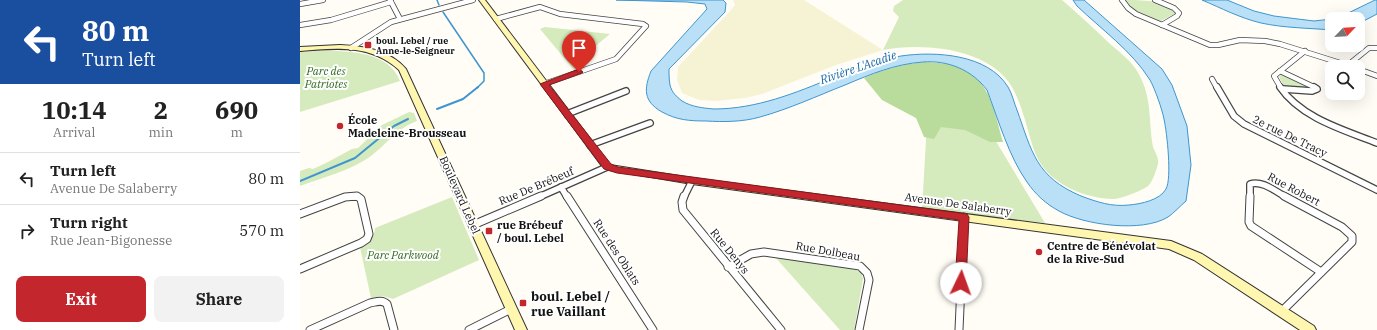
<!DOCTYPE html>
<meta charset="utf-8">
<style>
:root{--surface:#fff;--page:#f2f2f2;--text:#222;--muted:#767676;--line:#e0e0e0;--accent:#c4262e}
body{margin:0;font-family:"IBM Plex Serif",serif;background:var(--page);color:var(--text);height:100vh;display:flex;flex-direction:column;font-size:15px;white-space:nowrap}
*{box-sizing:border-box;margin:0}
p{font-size:13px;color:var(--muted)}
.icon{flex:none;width:22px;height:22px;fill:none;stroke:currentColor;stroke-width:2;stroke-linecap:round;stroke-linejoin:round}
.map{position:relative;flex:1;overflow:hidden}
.drawer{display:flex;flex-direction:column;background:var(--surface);width:300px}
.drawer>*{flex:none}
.top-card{background:#1a4fa0;color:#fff;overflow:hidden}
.needle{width:26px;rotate:65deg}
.fabs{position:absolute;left:1025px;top:12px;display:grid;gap:8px}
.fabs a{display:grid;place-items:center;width:40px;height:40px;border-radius:8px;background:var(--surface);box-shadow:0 4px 16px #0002;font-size:20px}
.pin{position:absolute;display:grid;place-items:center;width:34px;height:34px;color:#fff;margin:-41px -17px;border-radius:50% 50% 50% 0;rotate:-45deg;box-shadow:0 0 4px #0007}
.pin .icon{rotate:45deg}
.me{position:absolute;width:44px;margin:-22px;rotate:3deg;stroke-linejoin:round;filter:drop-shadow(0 0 3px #0008)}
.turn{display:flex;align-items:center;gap:14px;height:84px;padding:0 16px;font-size:18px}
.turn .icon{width:52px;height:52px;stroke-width:2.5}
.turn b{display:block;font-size:28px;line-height:34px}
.eta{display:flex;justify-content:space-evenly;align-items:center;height:68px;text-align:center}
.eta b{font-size:24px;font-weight:700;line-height:28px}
.cta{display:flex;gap:8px;margin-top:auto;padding:8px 16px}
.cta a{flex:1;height:46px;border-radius:8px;background:var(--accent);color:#fff;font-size:16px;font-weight:700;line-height:46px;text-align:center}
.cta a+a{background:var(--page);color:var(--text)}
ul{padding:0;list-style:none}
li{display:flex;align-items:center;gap:12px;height:52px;padding:0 16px;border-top:1px solid var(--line)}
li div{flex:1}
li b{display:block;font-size:15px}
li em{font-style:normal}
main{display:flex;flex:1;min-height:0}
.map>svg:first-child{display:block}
.farmland{fill:#f6f3d4}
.green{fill:#d5ebbd}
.forest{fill:#b9dc9c}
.water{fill:#b9e0f7;stroke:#3f96cf}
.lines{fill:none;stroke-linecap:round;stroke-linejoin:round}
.stream-far1{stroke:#3f96cf;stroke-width:1.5}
.stream{stroke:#3f96cf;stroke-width:2}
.street-far2-casing{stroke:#444;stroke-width:6}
.street-far1-casing{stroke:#444;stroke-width:8}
.street-casing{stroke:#444;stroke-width:9}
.secondary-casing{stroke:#333;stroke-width:2}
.street-far2{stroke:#fff;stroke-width:4.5}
.street-far1{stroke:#fff;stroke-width:5.5}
.street{stroke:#fff;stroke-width:7}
.secondary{fill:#fff6b0;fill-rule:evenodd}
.route{fill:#c4262e;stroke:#7f191e}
.poi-dot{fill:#c4262e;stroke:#fff;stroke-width:1.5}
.labels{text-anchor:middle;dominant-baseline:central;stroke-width:4;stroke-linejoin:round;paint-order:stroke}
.far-poi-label{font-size:9px;font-weight:bold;fill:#111;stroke:#fff;text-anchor:start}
.park-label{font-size:11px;font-style:italic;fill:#2f6b1f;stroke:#fff}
.poi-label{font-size:11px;font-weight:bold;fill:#111;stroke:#fff;text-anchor:start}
.street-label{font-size:11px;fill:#111;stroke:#fff}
.water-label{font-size:12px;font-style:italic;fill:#1768a6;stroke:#fff}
.near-poi-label{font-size:13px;font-weight:bold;fill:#111;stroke:#fff;text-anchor:start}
</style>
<main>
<section class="drawer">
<div class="top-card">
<div class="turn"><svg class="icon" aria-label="left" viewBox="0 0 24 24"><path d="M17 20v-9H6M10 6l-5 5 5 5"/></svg><div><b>80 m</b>Turn left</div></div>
</div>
<div class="eta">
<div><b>10:14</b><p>Arrival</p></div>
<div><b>2</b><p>min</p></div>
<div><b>690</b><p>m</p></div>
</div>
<ul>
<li><svg class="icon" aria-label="left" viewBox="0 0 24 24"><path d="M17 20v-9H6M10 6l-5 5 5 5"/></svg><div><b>Turn left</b><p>Avenue De Salaberry</p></div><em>80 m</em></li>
<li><svg class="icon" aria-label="right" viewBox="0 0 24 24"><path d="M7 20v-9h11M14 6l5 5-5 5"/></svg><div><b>Turn right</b><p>Rue Jean-Bigonesse</p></div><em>570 m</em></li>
</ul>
<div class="cta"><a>Exit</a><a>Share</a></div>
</section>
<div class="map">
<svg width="1077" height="330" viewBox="0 0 1077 330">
<rect width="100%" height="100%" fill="#fffdf5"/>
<polygon class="farmland" points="433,0 504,0 583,50 536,65 462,94 445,98 416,101 399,100 382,93 377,80 378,67 431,10 435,5"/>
<g class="green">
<path d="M603 0H762C778 14 794 28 809 43 818 51 829 59 835 68 853 94 848 119 853 147 855 152 859 158 858 164 856 171 853 181 848 186 841 191 819 200 811 199 780 197 745 182 734 150 727 129 723 107 712 87 690 48 622 42 583 50L599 17 593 11 594 6Z"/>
<path d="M825 0C840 0 868 0 876 13L859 22 833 10Z"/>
<polygon points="245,27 310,34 293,48 273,56 283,68 275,71 240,29"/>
<path d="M15 51C43 51 88 49 100 81L0 112V52Z"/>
<polygon points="981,75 986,76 1011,89 984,86 979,77"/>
<path d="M109 112 114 113 117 121C96 129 88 143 71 156 50 171 24 177 0 186V171L9 168 13 169 26 163 52 149 58 148 82 125Z"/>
<polygon points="627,123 688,128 745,223 622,209"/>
<path d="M152 197 179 260 93 299 83 296 71 298 60 247C67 242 75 238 75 228Z"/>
<polygon points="475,257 553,269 561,272 563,279 554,330 540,330"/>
</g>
<path class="forest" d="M625 62C637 63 651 63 662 68 691 81 695 115 703 142H690L665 130 641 127 634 139 624 137 616 118 582 100 564 78C584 69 603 64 625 62Z"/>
<g class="water">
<path d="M316 0H423L426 3 425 12 369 69C369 74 369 80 370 85 372 93 376 96 382 101 392 107 403 108 414 109 456 109 496 93 534 77 546 73 557 67 569 64 579 60 591 58 601 56 635 51 688 54 708 87 712 93 714 103 717 110 732 152 736 177 781 196 797 202 812 207 829 205 841 204 860 200 866 189 872 178 867 133 864 119 862 109 855 89 850 80 832 51 801 29 777 6L773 0H784L862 69 872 85 887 126 891 165 886 201C880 206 874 213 868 217 842 233 784 225 759 211 746 204 735 194 727 182 709 157 698 119 687 90 672 70 648 60 623 62 595 64 571 74 545 85 517 96 489 109 460 117 443 122 423 122 406 121 389 121 377 120 362 112 343 101 344 89 351 71L407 9 405 4 387 2Z"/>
<path d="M902 0H927L954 11 974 16 1014 21 1032 19V30C1008 28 984 28 961 23 940 18 921 8 902 0Z"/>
<polygon points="1075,0 1077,0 1077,14 1058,24 1058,19 1034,19 1040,17"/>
</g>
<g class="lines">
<g class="stream-far1">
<polyline points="137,0 139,5"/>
<polyline points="143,12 184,73 184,81 177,88"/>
</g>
<g class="stream">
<polyline points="137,109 163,99 178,87"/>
<polyline points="0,181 55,158 94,126 108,119"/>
</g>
<defs>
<g id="street-far2">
<polyline points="90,0 100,19"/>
<polyline points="822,0 828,8 836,14 910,45 918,45 940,40 965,41 980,44 1053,67"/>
<polyline points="855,0 874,8 879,13 877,16 862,25"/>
<polyline points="0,4 23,0"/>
<polyline points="196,19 240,7 260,14 343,24 346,26 316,59 244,84"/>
<polyline points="0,25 31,20 91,2"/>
<polyline points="51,48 91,22 173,0"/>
<polyline points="1048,65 1069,48 1077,48"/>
<polyline points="1058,69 1077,76"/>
<polyline points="980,71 1016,88"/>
<polyline points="912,79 917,88"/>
<polyline points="981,88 974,76 1005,51"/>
</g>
<g id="street-far1">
<polyline points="917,87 934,116 944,124 1077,190"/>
<path d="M980 87C1001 118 1044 130 1077 143"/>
<polyline points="983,89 1012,91 1017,89 1014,87"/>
<polyline points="267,114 326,91"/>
<polyline points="290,145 350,123"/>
<polyline points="261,187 267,197"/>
<polyline points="50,197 58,197"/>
<polyline points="239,197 307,167"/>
<polyline points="384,197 392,181"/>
<path d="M950 197V184C962 180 975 191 986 197"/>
</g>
<g id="street">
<polyline points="267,196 353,330"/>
<polyline points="384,196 382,202 383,210 481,330"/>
<polyline points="950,196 949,222 951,226 1021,272"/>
<polyline points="0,214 45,197 57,196 61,199 69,234 67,239 61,243 0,269"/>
<polyline points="173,225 241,196"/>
<polyline points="428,267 451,254 464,252 560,266 567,273 569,280 559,330"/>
<polyline points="981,312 1052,242 1052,236 1042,227 984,196"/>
<path d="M10 330 70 303C76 302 82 299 87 304L94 330"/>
<polyline points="169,330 211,309"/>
<polyline points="659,330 664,217"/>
</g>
<g id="secondary">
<polygon points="179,0 185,0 310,165 392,178 871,241 902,254 1014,326 1016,330 1000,330 894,260 869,249 392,184 304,169"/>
<path d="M40 45C64 46 90 50 106 69L227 330H215L99 70C71 44 35 48 0 51V47Z"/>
</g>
</defs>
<use href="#street-far2" class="street-far2-casing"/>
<use href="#street-far1" class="street-far1-casing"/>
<use href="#street" class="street-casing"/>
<use href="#secondary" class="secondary-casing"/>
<use href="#street-far2" class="street-far2"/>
<use href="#street-far1" class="street-far1"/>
<use href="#street" class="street"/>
<use href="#secondary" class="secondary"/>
</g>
<polygon class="route" points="279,69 283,72 282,73 249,85 311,164 318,167 667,214 669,217 666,283 665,286 661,287 657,286 655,283 659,220 317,173 304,169 240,84"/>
<g class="poi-dot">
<rect x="64" y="41" width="8" height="8" rx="2"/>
<circle cx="40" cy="126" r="4"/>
<rect x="185" y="227" width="8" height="8" rx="2"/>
<circle cx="739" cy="252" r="4"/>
<rect x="219" y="299" width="8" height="8" rx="2"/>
</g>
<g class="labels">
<g class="far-poi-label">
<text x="76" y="40">boul. Lebel / rue<tspan x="76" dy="10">Anne-le-Seigneur</tspan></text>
</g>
<g class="park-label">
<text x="26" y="71">Parc des<tspan x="26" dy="13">Patriotes</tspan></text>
<text x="103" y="255">Parc Parkwood</text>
</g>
<g class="poi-label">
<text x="48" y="120">École<tspan x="48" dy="13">Madeleine-Brousseau</tspan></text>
<text x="197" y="225">rue Brébeuf<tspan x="197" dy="13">/ boul. Lebel</tspan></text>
<text x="747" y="246">Centre de Bénévolat<tspan x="747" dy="13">de la Rive-Sud</tspan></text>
</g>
<g class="street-label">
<text transform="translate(990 136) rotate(26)">2e rue De Tracy</text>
<text transform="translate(236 186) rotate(-23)">Rue De Brébeuf</text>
<text transform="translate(994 189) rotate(28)">Rue Robert</text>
<text transform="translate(160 195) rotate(66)">Boulevard Lebel</text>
<text transform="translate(658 204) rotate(8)">Avenue De Salaberry</text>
<text transform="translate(430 251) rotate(51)">Rue Denys</text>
<text transform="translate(528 251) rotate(10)">Rue Dolbeau</text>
<text transform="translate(317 252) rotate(57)">Rue des Oblats</text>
</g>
<g class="water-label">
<text transform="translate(558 67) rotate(-19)">Rivière L'Acadie</text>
</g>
<g class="near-poi-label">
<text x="231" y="296">boul. Lebel /<tspan x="231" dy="15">rue Vaillant</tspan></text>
</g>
</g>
</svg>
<div class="fabs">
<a><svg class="needle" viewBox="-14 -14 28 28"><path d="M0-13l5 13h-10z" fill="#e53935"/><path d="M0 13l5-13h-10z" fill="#767676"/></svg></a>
<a><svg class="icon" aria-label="search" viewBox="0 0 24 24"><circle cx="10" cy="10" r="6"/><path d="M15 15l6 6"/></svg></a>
</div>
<div class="pin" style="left:279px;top:72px;background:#d93025"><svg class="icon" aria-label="arrive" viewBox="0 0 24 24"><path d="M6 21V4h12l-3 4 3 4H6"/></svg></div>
<svg class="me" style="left:661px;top:283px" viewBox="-20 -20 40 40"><circle r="19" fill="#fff"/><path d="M0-13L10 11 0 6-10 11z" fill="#c4262e"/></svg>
</div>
</main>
